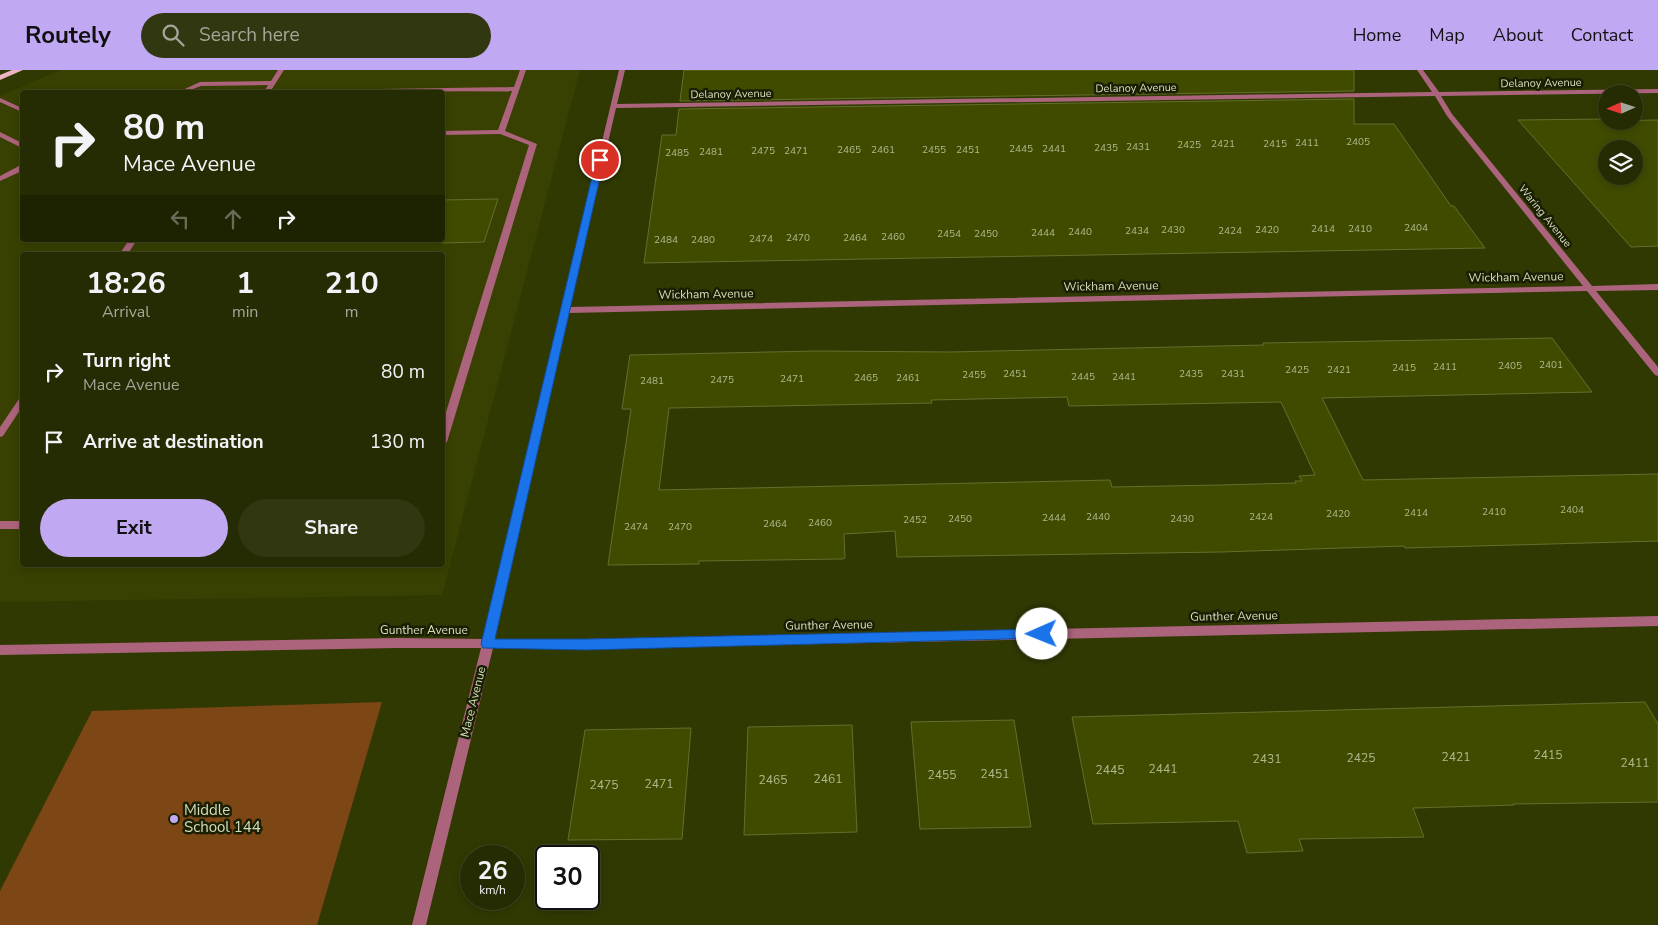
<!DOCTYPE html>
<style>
:root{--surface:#252b02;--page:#313711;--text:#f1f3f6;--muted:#a3a799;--line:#424724;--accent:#c0a8f3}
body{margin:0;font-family:"Nunito Sans",sans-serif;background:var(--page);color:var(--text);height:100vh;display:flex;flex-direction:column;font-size:19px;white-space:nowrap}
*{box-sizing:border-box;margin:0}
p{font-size:16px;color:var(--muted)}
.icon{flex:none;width:28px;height:28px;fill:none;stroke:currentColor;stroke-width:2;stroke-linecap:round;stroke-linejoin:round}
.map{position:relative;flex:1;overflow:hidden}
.details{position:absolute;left:20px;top:182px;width:425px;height:315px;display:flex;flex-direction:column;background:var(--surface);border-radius:5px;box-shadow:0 2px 8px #0003,0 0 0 1px var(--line)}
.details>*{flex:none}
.top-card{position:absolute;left:20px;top:20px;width:425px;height:152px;border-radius:5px;box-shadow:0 2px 8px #0003,0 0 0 1px var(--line);background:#252b02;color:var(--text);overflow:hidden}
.needle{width:32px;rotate:267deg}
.controls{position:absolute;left:1598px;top:15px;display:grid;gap:10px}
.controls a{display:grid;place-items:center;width:45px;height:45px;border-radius:50%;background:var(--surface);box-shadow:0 2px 8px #0003,0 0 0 1px var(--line);font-size:25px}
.speed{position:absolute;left:460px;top:775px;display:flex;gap:10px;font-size:25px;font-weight:700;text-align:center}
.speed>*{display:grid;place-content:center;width:65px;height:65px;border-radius:50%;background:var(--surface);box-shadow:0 2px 8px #0003,0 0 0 1px var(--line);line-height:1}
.speed small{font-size:12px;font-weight:400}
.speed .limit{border:2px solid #111;border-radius:8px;background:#fff;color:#111}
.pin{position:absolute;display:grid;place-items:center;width:42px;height:42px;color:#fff;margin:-21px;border:2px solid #fff;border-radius:50%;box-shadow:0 1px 5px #0007}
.me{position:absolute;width:55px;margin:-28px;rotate:269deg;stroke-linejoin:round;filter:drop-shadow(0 0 4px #0008)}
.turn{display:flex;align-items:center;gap:18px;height:105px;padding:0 20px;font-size:22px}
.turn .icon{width:65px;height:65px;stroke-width:2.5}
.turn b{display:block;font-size:35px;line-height:42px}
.lanes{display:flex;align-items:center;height:48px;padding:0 20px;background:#0003;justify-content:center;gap:25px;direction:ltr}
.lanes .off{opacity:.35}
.eta{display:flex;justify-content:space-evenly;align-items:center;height:85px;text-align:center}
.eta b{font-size:30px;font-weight:700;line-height:35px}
.button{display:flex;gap:10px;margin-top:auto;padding:10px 20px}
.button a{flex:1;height:58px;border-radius:30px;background:var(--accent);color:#111;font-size:20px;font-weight:700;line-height:58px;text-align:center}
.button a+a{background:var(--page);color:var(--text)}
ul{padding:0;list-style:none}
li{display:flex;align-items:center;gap:15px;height:70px;padding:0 20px}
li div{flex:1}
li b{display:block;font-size:19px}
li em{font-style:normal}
header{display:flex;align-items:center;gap:30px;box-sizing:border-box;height:70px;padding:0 25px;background:var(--accent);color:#111}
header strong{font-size:24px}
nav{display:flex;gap:28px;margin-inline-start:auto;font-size:18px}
.search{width:350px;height:45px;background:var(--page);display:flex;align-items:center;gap:12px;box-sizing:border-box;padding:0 18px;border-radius:28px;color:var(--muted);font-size:19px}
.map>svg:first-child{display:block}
.built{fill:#384101;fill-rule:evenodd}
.green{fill:#7c4615}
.building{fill:#404b00;stroke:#636f2d;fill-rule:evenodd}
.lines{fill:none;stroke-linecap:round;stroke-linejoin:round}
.lane{fill:#ac647d;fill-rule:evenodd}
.street{fill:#ac647d;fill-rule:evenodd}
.primary{fill:#efb3c5;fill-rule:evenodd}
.route{fill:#1a73e8;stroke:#114b97}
.poi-dot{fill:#c0a8f3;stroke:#1a1f04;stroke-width:2}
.labels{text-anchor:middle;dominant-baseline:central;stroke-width:5;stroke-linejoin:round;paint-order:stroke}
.number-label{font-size:10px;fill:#b0b98d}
.far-street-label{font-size:11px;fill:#d6debc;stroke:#1a1f04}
.street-label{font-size:12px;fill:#d6debc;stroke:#1a1f04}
.near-number-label{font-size:12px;fill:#b0b98d}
.near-poi-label{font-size:15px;fill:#d6debc;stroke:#1a1f04;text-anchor:start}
</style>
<header>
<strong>Routely</strong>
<div class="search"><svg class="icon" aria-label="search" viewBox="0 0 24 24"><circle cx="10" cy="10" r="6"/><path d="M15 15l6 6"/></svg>Search here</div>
<nav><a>Home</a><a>Map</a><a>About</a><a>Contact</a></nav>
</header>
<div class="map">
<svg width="1658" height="855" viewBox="0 0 1658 855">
<rect width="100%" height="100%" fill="#313903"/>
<path class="built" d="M61 0H580L442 525 0 532V26ZM22 22H442V170H22ZM22 185H442V495H22Z"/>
<polygon class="green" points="382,632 317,855 0,855 0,821 92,641"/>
<g class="building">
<polygon points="684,0 1354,0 1354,21 680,31"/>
<polygon points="1354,29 1354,54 1394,54 1451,136 1454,136 1485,178 644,193 662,65 676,65 679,39"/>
<path d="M1606 49V51L1658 50V176L1631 177 1518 50ZM1606 79H1634V106H1606Z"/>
<polygon points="498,129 484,172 442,173 442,130"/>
<path d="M1552 268 1592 322 1322 328 1363 410 1658 404V471L1405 478 1404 476 1221 482 897 487 895 461 844 464 845 488 842 489 699 491V494L608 495 631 339H622L630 285 817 281 950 282 1264 275 1263 273ZM1067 327 1069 336 1281 332 1315 405 1299 406 1302 411H1295L1296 413 1221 415 1112 417 1110 410 1068 411 659 420 669 338 932 333 931 330Z"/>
<polygon points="1645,632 1658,654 1658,732 1513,734 1514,735 1413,738 1424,767 1299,769 1303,781 1247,783 1238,751 1093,754 1072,647"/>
<polygon points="1014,650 1031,757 920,759 911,652"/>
<polygon points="852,655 857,762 744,765 748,657"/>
<polygon points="691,658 682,769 568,770 585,660"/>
</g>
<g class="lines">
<g class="lane">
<polygon points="278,0 284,0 270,22 264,22 268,15 201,16 185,22 178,22 200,12 271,11"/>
<polygon points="520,0 526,0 505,61 537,74 447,372 442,375 442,355 529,75 500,64 442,65 442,61 498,60 512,21 315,22 318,20 514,17"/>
<polygon points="0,28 22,38 22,42 0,32"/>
<polygon points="0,62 22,73 22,78 0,67"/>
<polygon points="19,96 22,96 22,101 0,111 0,106"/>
<polygon points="129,170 137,170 127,185 119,185"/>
<polygon points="22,328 22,337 3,366 0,367 0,357 19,329"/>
<rect x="0" y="451" width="22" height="8"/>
</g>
<path class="street" d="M619 0H625L617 34 1432 22 1417 0H1423L1439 22 1658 19V23L1441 26 1452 44 1592 216 1658 214V220L1596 221 1658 297V306L1655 305 1587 221 569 243 495 569H586L1658 546V556L586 579 493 578 426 855H412L481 578H396L0 585V575L396 568 484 569ZM1435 26 1447 46 1583 216 570 237 616 38Z"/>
<polygon class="primary" points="12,0 23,0 0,10 0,5"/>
</g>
<polygon class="route" points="600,88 604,90 495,569 586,569 1042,559 1047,560 1049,564 1047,568 586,580 483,578 481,574 596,90"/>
<circle class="poi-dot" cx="174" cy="749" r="5"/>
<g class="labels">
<g class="number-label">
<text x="1358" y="72">2405</text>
<text x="1307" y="73">2411</text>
<text x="1223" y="74">2421</text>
<text x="1275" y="74">2415</text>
<text x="1189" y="75">2425</text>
<text x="1138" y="77">2431</text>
<text x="1106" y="78">2435</text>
<text x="1021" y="79">2445</text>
<text x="1054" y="79">2441</text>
<text x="849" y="80">2465</text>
<text x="883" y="80">2461</text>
<text x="934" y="80">2455</text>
<text x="968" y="80">2451</text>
<text x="763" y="81">2475</text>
<text x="796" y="81">2471</text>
<text x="711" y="82">2481</text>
<text x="677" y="83">2485</text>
<text x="1416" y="158">2404</text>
<text x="1323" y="159">2414</text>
<text x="1360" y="159">2410</text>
<text x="1173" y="160">2430</text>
<text x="1267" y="160">2420</text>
<text x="1137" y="161">2434</text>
<text x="1230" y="161">2424</text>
<text x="1080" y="162">2440</text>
<text x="1043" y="163">2444</text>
<text x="949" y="164">2454</text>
<text x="986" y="164">2450</text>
<text x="893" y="167">2460</text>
<text x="798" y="168">2470</text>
<text x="855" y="168">2464</text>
<text x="761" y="169">2474</text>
<text x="666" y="170">2484</text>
<text x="703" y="170">2480</text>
<text x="1551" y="295">2401</text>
<text x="1510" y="296">2405</text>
<text x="1445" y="297">2411</text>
<text x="1404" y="298">2415</text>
<text x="1297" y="300">2425</text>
<text x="1339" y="300">2421</text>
<text x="1015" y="304">2451</text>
<text x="1191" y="304">2435</text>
<text x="1233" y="304">2431</text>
<text x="974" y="305">2455</text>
<text x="1083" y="307">2445</text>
<text x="1124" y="307">2441</text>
<text x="866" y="308">2465</text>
<text x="908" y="308">2461</text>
<text x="792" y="309">2471</text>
<text x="722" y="310">2475</text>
<text x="652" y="311">2481</text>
<text x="1572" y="440">2404</text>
<text x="1494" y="442">2410</text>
<text x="1416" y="443">2414</text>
<text x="1338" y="444">2420</text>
<text x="1098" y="447">2440</text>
<text x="1261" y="447">2424</text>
<text x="1054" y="448">2444</text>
<text x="960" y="449">2450</text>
<text x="1182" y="449">2430</text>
<text x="915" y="450">2452</text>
<text x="820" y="453">2460</text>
<text x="775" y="454">2464</text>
<text x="636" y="457">2474</text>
<text x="680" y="457">2470</text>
</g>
<g class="far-street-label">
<text transform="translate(1541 13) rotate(-1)">Delanoy Avenue</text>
<text transform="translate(1136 18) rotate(-1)">Delanoy Avenue</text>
<text transform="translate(731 24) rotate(-1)">Delanoy Avenue</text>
<text transform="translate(1545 146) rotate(51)">Waring Avenue</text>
</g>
<g class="street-label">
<text transform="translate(1516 207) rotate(-1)">Wickham Avenue</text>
<text transform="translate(1111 216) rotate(-1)">Wickham Avenue</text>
<text transform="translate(706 224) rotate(-1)">Wickham Avenue</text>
<text transform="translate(1234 546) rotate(-1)">Gunther Avenue</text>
<text transform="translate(829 555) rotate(-1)">Gunther Avenue</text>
<text x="424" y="560">Gunther Avenue</text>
<text transform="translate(473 632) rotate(-76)">Mace Avenue</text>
</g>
<g class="near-number-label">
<text x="1548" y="685">2415</text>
<text x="1456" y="687">2421</text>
<text x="1361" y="688">2425</text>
<text x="1267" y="689">2431</text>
<text x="1635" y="693">2411</text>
<text x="1163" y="699">2441</text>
<text x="1110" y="700">2445</text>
<text x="995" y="704">2451</text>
<text x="942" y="705">2455</text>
<text x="828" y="709">2461</text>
<text x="773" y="710">2465</text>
<text x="659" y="714">2471</text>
<text x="604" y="715">2475</text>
</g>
<g class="near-poi-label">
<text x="184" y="740">Middle<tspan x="184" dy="17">School 144</tspan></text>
</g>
</g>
</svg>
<div class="controls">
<a><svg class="needle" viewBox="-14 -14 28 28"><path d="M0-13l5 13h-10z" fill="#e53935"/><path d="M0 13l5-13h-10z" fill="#a3a799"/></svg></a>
<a><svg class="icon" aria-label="layers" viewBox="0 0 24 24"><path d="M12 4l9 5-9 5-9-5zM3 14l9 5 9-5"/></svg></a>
</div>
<div class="speed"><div>26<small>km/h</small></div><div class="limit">30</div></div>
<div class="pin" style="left:600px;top:90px;background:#d93025"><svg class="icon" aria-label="arrive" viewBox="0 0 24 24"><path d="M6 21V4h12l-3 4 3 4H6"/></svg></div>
<svg class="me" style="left:1042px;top:564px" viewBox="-20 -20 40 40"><circle r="19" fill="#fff"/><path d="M0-13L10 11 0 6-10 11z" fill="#1a73e8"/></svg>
<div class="top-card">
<div class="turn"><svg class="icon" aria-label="right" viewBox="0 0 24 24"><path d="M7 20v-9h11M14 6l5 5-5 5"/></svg><div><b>80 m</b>Mace Avenue</div></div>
<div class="lanes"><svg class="icon off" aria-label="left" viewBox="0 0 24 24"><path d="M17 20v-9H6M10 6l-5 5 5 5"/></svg><svg class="icon off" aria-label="ahead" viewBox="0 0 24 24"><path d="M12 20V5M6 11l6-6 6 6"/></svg><svg class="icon" aria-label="right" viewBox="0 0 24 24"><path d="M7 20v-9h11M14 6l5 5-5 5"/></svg></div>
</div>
<section class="details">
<div class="eta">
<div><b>18:26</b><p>Arrival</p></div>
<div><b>1</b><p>min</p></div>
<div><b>210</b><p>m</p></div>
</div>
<ul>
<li><svg class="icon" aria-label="right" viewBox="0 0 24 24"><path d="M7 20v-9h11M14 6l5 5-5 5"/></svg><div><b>Turn right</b><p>Mace Avenue</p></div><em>80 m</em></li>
<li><svg class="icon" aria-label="arrive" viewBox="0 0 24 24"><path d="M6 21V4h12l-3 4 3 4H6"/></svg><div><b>Arrive at destination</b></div><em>130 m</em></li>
</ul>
<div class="button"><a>Exit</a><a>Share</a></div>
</section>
</div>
